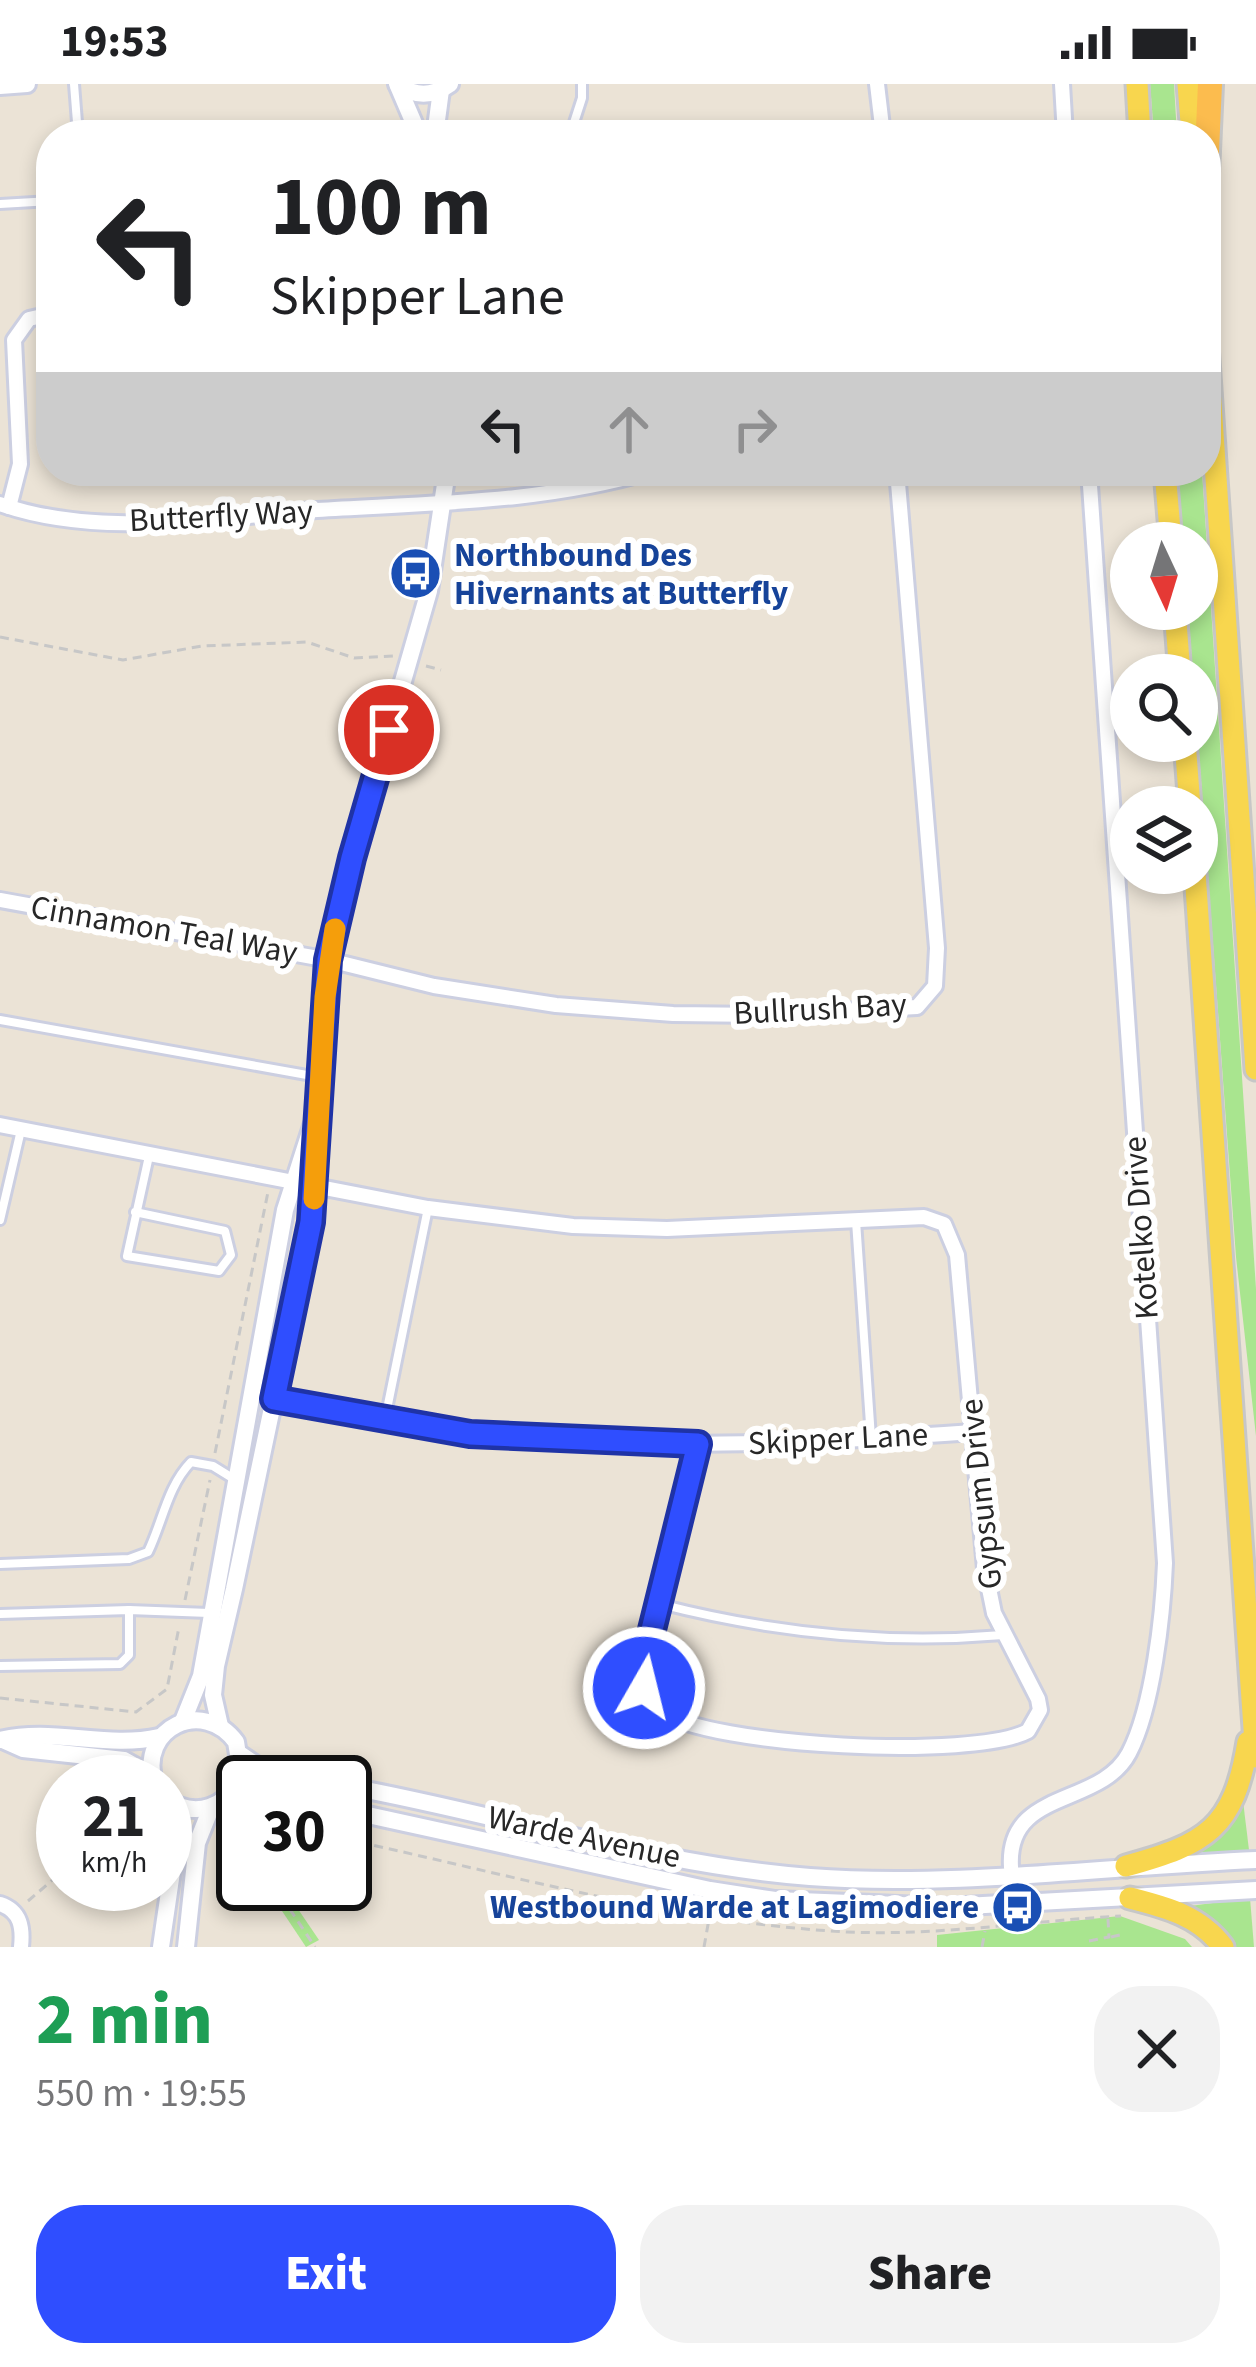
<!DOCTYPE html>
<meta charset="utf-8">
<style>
:root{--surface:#fff;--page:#f2f2f2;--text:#202124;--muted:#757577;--accent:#2f4eff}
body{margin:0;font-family:"Source Sans 3",sans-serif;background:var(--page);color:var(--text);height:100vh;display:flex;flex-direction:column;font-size:45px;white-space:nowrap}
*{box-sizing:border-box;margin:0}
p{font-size:39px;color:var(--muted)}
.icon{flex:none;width:66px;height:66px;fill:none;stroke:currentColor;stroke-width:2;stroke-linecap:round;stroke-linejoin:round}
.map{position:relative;height:1863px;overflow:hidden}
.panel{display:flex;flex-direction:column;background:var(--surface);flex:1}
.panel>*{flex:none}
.hud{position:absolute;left:36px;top:36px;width:1185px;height:366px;border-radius:48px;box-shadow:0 6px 18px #0003;background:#fff;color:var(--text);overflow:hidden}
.needle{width:78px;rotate:176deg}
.fabs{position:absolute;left:1110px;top:438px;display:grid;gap:24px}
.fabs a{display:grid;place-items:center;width:108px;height:108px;border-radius:50%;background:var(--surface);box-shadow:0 6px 18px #0003;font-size:60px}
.speed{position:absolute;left:36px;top:1671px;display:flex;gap:24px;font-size:60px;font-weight:700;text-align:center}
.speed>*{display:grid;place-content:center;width:156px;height:156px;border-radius:50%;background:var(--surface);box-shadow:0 6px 18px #0003;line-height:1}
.speed small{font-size:30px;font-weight:400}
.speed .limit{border:6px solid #111;border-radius:18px;background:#fff;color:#111}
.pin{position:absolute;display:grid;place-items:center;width:102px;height:102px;color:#fff;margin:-51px;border:6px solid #fff;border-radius:50%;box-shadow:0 3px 12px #0007}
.me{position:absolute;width:132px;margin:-66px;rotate:8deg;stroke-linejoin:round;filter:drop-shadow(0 0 9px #0008)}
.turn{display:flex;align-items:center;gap:42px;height:252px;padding:0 36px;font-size:54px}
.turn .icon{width:156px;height:156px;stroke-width:2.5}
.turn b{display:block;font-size:84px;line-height:102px}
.lanes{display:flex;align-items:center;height:114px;padding:0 36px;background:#0003;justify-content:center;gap:60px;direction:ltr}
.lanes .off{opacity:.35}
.round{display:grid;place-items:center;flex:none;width:126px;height:126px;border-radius:48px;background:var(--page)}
.head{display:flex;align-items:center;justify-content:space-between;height:204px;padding:0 36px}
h1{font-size:72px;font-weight:800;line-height:90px;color:#1e9e55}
.action{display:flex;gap:24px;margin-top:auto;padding:24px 36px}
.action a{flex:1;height:138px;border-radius:48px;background:var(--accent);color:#fff;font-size:48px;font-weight:800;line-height:138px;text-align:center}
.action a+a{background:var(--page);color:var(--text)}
.status{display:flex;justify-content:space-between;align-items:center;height:84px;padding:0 60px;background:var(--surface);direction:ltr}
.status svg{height:33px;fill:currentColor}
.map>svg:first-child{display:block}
.green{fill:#a9e58f}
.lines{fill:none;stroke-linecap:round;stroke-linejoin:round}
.service-casing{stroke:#cccfe1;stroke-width:14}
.minor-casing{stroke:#cccfe1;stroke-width:20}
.tertiary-casing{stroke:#cccfe1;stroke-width:22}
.primary-casing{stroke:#c7c7c7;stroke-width:27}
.trunk-casing{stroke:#c7c7c7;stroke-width:30}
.path{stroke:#c7c7c7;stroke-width:3;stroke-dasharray:9 6;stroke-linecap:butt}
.service{stroke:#fff;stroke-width:8}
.minor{stroke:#fff;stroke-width:14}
.tertiary{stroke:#fff;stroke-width:16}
.primary{stroke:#f8d64e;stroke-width:21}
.trunk{stroke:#fcbc4e;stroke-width:24}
.route-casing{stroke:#1f33a6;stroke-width:30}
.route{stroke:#2f4eff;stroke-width:21}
.slow{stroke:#f59e0b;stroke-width:21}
.labels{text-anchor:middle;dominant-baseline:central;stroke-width:12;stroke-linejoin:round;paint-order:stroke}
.street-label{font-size:33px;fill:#272727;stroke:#fff}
.transit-label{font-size:33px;font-weight:bold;fill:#164399;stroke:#fff;text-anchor:start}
</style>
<div class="status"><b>19:53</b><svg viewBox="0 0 49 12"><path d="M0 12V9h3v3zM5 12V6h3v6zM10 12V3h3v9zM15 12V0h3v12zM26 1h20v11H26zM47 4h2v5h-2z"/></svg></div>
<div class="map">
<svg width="1256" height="1863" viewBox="0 0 1256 1863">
<rect width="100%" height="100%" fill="#ebe3d6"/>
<g class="green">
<polygon points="1150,0 1174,0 1177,51 1154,51"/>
<polygon points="1178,387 1202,387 1256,1205 1256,1352 1236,1173 1197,642 1197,591 1193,591 1188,525 1197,525 1197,459 1183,459"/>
<polygon points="1243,1717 1249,1766 1191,1770 1190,1767"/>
<polygon points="264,1800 281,1800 319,1856 306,1863"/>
<polygon points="1250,1814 1254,1863 1233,1863 1190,1822"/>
<polygon points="1120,1832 1185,1855 1192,1863 937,1863 937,1851"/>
</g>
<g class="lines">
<defs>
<g id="service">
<polyline points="74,0 78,51"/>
<polyline points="570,51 582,14 582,0"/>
<polyline points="0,120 51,117"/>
<polyline points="0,936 318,993"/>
<polyline points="135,1128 225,1147 231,1171 219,1187 127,1172 149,1072"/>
<polyline points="0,1136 21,1046"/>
<polyline points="856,1137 871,1354"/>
<polyline points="385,1335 428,1124"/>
<path d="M0 1480 129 1475 148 1468C163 1437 167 1403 191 1378L213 1382 234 1395"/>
<path d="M660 1520C773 1549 886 1561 1003 1551"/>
<polyline points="0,1530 129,1526 209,1529"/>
<polyline points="0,1582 120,1580 129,1571 129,1526"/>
</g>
<g id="minor">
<polyline points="877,0 883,51"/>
<polyline points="1062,0 1065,51"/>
<path d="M0 420C100 455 214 433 317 426 430 419 543 419 652 387"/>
<polyline points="9,423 20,380 14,256 29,235 51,230"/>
<polyline points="0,816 329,876 434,902 556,921 673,930 767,931 917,923 935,902 937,864 897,387"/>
<path d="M0 1041 428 1124 573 1142 667 1145 924 1133 944 1140 957 1171 985 1485 994 1529 1038 1615 1040 1626 1028 1647C975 1676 710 1663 660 1627 646 1616 644 1603 642 1586L698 1360"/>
<path d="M275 1315C340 1328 406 1344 472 1350 639 1366 807 1360 973 1348"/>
<path d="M1037 1817C1021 1810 1012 1801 1011 1783 1006 1704 1100 1724 1129 1669 1153 1623 1163 1531 1165 1479L1089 387"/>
<path d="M0 1820C21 1827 23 1844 21 1863"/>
</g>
<g id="tertiary">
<path d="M397 0C415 13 432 13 450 0"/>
<polyline points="0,2 27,0"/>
<polyline points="398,2 419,51"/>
<polyline points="435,51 441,6"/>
<polyline points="183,1637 201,1592 285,1126 312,1042"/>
<polyline points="220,1642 213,1611 216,1582 234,1505 311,1138 329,876 352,774 429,507 447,387"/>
<path d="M0 1656C53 1643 106 1665 159 1653"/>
<polyline points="3,1656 23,1665 124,1676 151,1691"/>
<polyline points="240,1670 265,1687 323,1698"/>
<path d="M154 1698C138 1644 203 1613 236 1658L241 1689C229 1724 195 1736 165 1714"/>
<path d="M345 1702C500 1730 653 1781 810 1793 952 1804 1112 1782 1256 1776"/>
<polyline points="345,1726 710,1806 775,1816 948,1823 1256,1806"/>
<polyline points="161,1863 174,1774 175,1721"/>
<polyline points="186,1863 197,1759 211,1724"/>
</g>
<g id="primary">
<polyline points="1137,0 1140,51"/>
<polyline points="1188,0 1192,51"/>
<polyline points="1206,246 1256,985"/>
<polyline points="1165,387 1171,459"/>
<polyline points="1175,525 1180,591"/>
<polyline points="1185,657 1190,723"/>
<polyline points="1195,789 1256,1673"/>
<path d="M1126 1782C1206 1760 1234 1745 1248 1658"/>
<path d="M1130 1814C1166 1823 1200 1832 1223 1863"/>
</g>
<polyline id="trunk" points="1206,89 1210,0"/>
</defs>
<use href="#service" class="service-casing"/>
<use href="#minor" class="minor-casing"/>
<use href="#tertiary" class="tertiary-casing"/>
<use href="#primary" class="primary-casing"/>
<use href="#trunk" class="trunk-casing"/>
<g class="path">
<polyline points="0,553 123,576 202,562 307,558 354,574 393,572"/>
<polyline points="426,582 441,586"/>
<polyline points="215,1369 268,1108"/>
<polyline points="185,1516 210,1396"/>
<polyline points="0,1614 136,1628 167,1605 179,1543"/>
<path d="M345 1755C511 1791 678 1839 847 1848 939 1852 1029 1837 1121 1832"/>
<polyline points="219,1756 243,1741"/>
<polyline points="273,1800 315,1863"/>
<polyline points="28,1817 63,1787"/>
<polyline points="1111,1853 1124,1850"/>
<polyline points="1089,1857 1109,1853 1108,1835"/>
<polyline points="704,1863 709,1835"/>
<polyline points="982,1863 985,1847"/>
</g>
<use href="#service" class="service"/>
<use href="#minor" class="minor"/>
<use href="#tertiary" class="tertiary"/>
<use href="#primary" class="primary"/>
<use href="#trunk" class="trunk"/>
</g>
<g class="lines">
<defs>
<polyline id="route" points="389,646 352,774 328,876 311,1138 274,1315 470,1350 698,1360 642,1586 644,1604"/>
</defs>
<use href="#route" class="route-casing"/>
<use href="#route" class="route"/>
<polyline class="slow" points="314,1115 325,913 335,845"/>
</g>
<defs>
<symbol id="bus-disc" viewBox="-11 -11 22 22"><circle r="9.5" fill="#1a4fb4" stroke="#fff"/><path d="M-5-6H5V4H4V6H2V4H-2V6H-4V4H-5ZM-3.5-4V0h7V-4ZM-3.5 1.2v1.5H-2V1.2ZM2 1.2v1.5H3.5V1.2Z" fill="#fff"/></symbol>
</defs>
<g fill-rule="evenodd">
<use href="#bus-disc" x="386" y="460" width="59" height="59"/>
<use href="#bus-disc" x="988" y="1794" width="59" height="59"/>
</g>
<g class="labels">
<g class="street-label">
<text transform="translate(221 432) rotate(-3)">Butterfly Way</text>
<text transform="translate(164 846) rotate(10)">Cinnamon Teal Way</text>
<text transform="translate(820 925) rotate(-3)">Bullrush Bay</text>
<text transform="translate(1141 1144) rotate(-94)">Kotelko Drive</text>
<text transform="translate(838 1355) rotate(-3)">Skipper Lane</text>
<text transform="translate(981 1410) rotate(-96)">Gypsum Drive</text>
<text transform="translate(584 1753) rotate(12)">Warde Avenue</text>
</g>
<g class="transit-label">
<text x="454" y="471">Northbound Des<tspan x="454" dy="38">Hivernants at Butterfly</tspan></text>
<text x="979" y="1823" text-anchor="end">Westbound Warde at Lagimodiere</text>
</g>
</g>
</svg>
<div class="fabs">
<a><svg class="needle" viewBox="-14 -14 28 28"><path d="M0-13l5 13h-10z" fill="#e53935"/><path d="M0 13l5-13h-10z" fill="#757577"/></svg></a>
<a><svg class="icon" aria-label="search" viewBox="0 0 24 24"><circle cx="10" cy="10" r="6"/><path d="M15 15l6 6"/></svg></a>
<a><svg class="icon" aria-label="layers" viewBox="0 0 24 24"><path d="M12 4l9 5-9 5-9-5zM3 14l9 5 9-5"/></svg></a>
</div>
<div class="speed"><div>21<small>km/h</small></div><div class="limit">30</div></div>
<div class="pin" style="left:389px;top:646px;background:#d93025"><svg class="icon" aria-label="arrive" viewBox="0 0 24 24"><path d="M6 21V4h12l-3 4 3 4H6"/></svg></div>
<svg class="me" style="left:644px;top:1604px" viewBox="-20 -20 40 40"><circle r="17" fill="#2f4eff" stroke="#fff" stroke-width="3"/><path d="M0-11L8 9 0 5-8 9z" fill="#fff"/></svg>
<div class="hud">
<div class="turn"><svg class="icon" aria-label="left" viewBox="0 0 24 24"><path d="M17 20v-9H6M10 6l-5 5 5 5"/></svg><div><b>100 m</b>Skipper Lane</div></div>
<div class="lanes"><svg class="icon" aria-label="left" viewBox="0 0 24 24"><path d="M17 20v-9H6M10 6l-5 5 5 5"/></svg><svg class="icon off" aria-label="ahead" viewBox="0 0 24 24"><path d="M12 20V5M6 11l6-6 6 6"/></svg><svg class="icon off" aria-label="right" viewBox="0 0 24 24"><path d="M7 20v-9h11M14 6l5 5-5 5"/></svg></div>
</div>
</div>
<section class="panel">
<div class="head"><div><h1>2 min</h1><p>550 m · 19:55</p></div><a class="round"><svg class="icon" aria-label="close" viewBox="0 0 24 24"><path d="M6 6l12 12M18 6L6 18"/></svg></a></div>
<div class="action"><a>Exit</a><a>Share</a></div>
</section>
